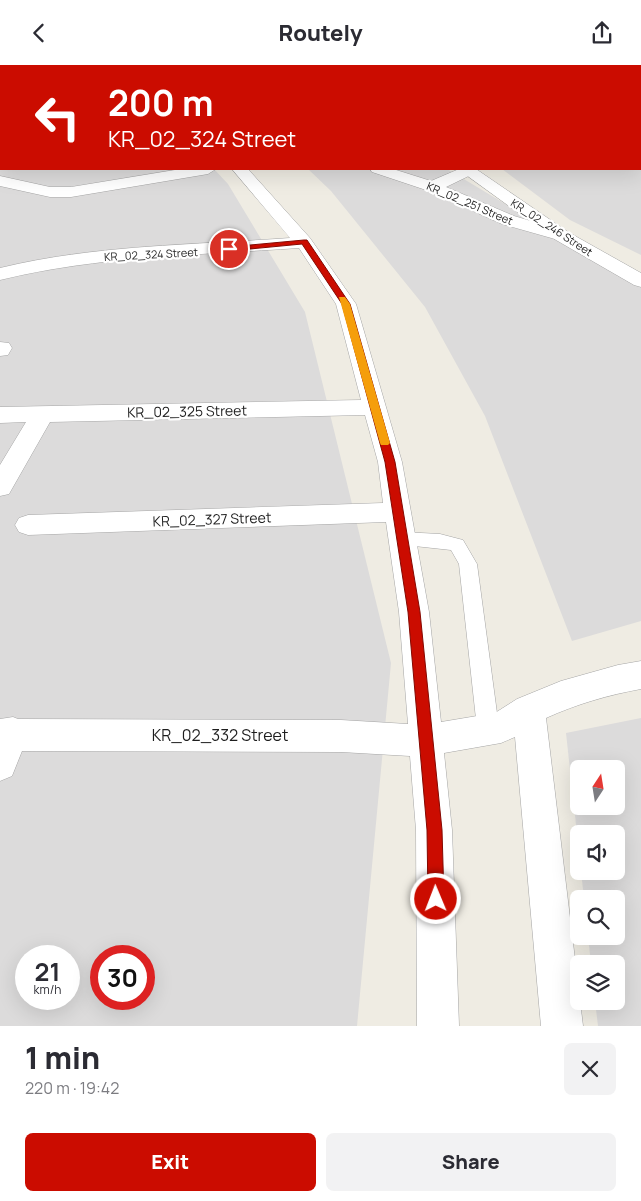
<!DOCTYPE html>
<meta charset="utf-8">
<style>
:root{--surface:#fff;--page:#f2f2f3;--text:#2b2b33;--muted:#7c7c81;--accent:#cb0c00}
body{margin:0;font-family:Manrope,sans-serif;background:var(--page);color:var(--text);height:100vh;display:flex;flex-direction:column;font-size:19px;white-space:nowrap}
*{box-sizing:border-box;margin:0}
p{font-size:16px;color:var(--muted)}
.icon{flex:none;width:28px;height:28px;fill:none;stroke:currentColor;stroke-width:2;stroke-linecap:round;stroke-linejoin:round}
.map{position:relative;height:961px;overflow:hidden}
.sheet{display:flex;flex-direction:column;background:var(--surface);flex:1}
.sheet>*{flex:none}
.guide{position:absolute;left:0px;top:0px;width:641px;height:105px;box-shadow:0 5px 20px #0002;background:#cb0c00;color:#fff;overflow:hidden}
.needle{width:32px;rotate:12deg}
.controls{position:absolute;left:570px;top:695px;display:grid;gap:10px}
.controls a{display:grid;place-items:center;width:55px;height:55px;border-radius:8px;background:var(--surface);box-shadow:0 5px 20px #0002;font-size:25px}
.speed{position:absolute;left:15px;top:880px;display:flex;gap:10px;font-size:25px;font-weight:700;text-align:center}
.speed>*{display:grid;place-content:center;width:65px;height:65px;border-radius:50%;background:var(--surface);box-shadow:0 5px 20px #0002;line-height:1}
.speed small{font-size:12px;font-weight:400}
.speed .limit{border:8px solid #d22;background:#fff;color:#111}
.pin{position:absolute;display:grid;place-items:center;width:42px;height:42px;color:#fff;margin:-21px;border:2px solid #fff;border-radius:50%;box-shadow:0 1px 5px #0007}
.me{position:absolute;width:55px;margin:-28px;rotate:359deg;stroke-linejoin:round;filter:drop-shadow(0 0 4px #0008)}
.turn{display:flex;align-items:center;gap:18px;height:105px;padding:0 25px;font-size:22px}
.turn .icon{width:65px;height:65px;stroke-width:2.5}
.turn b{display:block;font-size:35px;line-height:42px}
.round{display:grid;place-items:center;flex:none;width:52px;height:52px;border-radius:8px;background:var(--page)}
.headline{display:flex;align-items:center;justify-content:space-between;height:85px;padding:0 25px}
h1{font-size:30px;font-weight:800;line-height:38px}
.action{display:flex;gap:10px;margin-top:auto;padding:10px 25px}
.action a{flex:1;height:58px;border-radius:8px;background:var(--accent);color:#fff;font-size:20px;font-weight:800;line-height:58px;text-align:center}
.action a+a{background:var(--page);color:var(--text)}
header{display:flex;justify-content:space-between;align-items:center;height:65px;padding:0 25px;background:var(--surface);font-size:22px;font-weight:800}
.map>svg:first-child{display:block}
.residential{fill:#dcdbdb;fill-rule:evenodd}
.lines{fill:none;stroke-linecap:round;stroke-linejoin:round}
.service-casing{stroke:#a5a5a5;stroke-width:1}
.minor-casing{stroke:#a5a5a5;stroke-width:1}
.tertiary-casing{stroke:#a5a5a5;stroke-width:1}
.service{fill:#fff;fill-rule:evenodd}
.minor{fill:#fff;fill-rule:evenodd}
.tertiary{fill:#fff;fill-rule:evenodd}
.route{fill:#cb0c00;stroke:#840800}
.slow{fill:#f59e0b}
.labels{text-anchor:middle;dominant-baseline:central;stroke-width:4.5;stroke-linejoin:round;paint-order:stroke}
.far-street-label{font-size:11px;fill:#1e1e1e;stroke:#fff}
.street-label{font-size:14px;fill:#1e1e1e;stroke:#fff}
.near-street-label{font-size:16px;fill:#1e1e1e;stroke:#fff}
</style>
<header><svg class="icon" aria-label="back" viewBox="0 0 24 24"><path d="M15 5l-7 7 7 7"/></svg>Routely<svg class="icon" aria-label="share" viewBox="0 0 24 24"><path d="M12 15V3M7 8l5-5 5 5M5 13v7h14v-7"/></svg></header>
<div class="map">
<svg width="641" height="961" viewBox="0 0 641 961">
<rect width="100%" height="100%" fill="#efece3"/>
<g class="residential">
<path d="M0 0 116 1H1V104H214L228 119 305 247 391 598 357 961H0ZM26 891H69V934H26ZM101 891H144V934H101Z"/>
<polygon points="380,0 559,0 378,1"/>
<polygon points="640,24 641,24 641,190 570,155 502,104 640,104"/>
<polygon points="308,104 447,104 641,220 641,556 572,576 485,351 425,242 331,126"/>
<path d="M641 653V961H598L595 936H616V899H591L588 871H616V834H584L581 806H616V769H579V787L566 668ZM579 704H616V741H579Z"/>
</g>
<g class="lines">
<defs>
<polygon id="service" points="402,467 440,469 463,475 477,499 499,663 495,670 488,673 481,670 477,663 459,499 451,485 396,479 393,474 396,469"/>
<g id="minor">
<polygon points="132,0 146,0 146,1 133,1"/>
<rect x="567" y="0" width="15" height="1"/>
<polygon points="640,26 641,26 640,35"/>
<polygon points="181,104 216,104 208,109 71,132 50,132 0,121 0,111 50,122 71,122"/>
<path d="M232 104H248L310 173 356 239 402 397 429 547 441 657 495 648 517 634 561 616 618 600 641 596V624C608 630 577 639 546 653L583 961H541L515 672 501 678 444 688 452 765 459 961H417L416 765 410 691 341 687 22 686 12 711 0 716V654L13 652 18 654 341 655 408 659 399 547 386 457 28 470 19 467 15 460 19 453 28 450 383 438 378 397 365 350 50 357 9 429 0 431V400L26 357 0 358V342L361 335 336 239 299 183C200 190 97 191 0 215V203C94 180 194 180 290 173Z"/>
<polygon points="370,104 393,104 431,116 459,104 476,104 475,108 446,122 514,151 568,167 571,171 568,175 562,176 502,159 426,125 372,107"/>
<polygon points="0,277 9,278 12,283 8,290 0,291"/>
</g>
<g id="tertiary">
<polygon points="307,0 321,0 321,1 308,1"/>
<polygon points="458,104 476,104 568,167 641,208 641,222 634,220 556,175"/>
</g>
</defs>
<use href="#service" class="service-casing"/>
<use href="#minor" class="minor-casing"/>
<use href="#tertiary" class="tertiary-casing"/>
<use href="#service" class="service"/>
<use href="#minor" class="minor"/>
<use href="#tertiary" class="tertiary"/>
</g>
<polygon class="route" points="304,175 307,175 350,239 395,397 420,547 442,765 444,834 441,840 436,842 430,840 428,834 427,765 408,547 385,397 342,239 302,179 229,186 225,184 229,182"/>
<polygon class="slow" points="339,232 345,232 350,239 390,378 388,380 381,380 380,378"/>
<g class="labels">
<g class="far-street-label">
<text transform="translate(470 138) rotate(23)">KR_02_251 Street</text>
<text transform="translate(552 162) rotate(33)">KR_02_246 Street</text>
<text transform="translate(151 189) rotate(-3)">KR_02_324 Street</text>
</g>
<g class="street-label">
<text transform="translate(187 346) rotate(-1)">KR_02_325 Street</text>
<text transform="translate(212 454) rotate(-2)">KR_02_327 Street</text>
</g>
<g class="near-street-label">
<text x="220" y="670">KR_02_332 Street</text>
</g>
</g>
</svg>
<div class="controls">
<a><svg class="needle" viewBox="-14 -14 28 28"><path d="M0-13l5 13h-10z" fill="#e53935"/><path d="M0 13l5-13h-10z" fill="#7c7c81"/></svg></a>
<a><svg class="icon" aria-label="sound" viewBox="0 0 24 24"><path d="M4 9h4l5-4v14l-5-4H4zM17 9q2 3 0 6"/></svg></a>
<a><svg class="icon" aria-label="search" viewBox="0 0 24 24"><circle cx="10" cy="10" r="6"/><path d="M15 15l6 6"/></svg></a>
<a><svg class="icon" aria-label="layers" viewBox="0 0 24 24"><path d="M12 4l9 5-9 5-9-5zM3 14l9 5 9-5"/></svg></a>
</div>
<div class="speed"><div>21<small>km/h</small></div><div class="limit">30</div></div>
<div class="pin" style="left:229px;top:184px;background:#d93025"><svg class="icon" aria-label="arrive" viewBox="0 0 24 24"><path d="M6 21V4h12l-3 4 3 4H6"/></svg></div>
<svg class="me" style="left:436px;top:834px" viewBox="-20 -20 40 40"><circle r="17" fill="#cb0c00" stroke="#fff" stroke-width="3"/><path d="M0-11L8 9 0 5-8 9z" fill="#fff"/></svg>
<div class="guide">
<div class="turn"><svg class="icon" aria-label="left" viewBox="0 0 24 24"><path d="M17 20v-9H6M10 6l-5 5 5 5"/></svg><div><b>200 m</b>KR_02_324 Street</div></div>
</div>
</div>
<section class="sheet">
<div class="headline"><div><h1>1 min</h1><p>220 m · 19:42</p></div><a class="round"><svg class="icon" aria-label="close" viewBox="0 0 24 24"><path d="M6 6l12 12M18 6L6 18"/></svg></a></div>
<div class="action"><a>Exit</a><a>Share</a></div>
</section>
